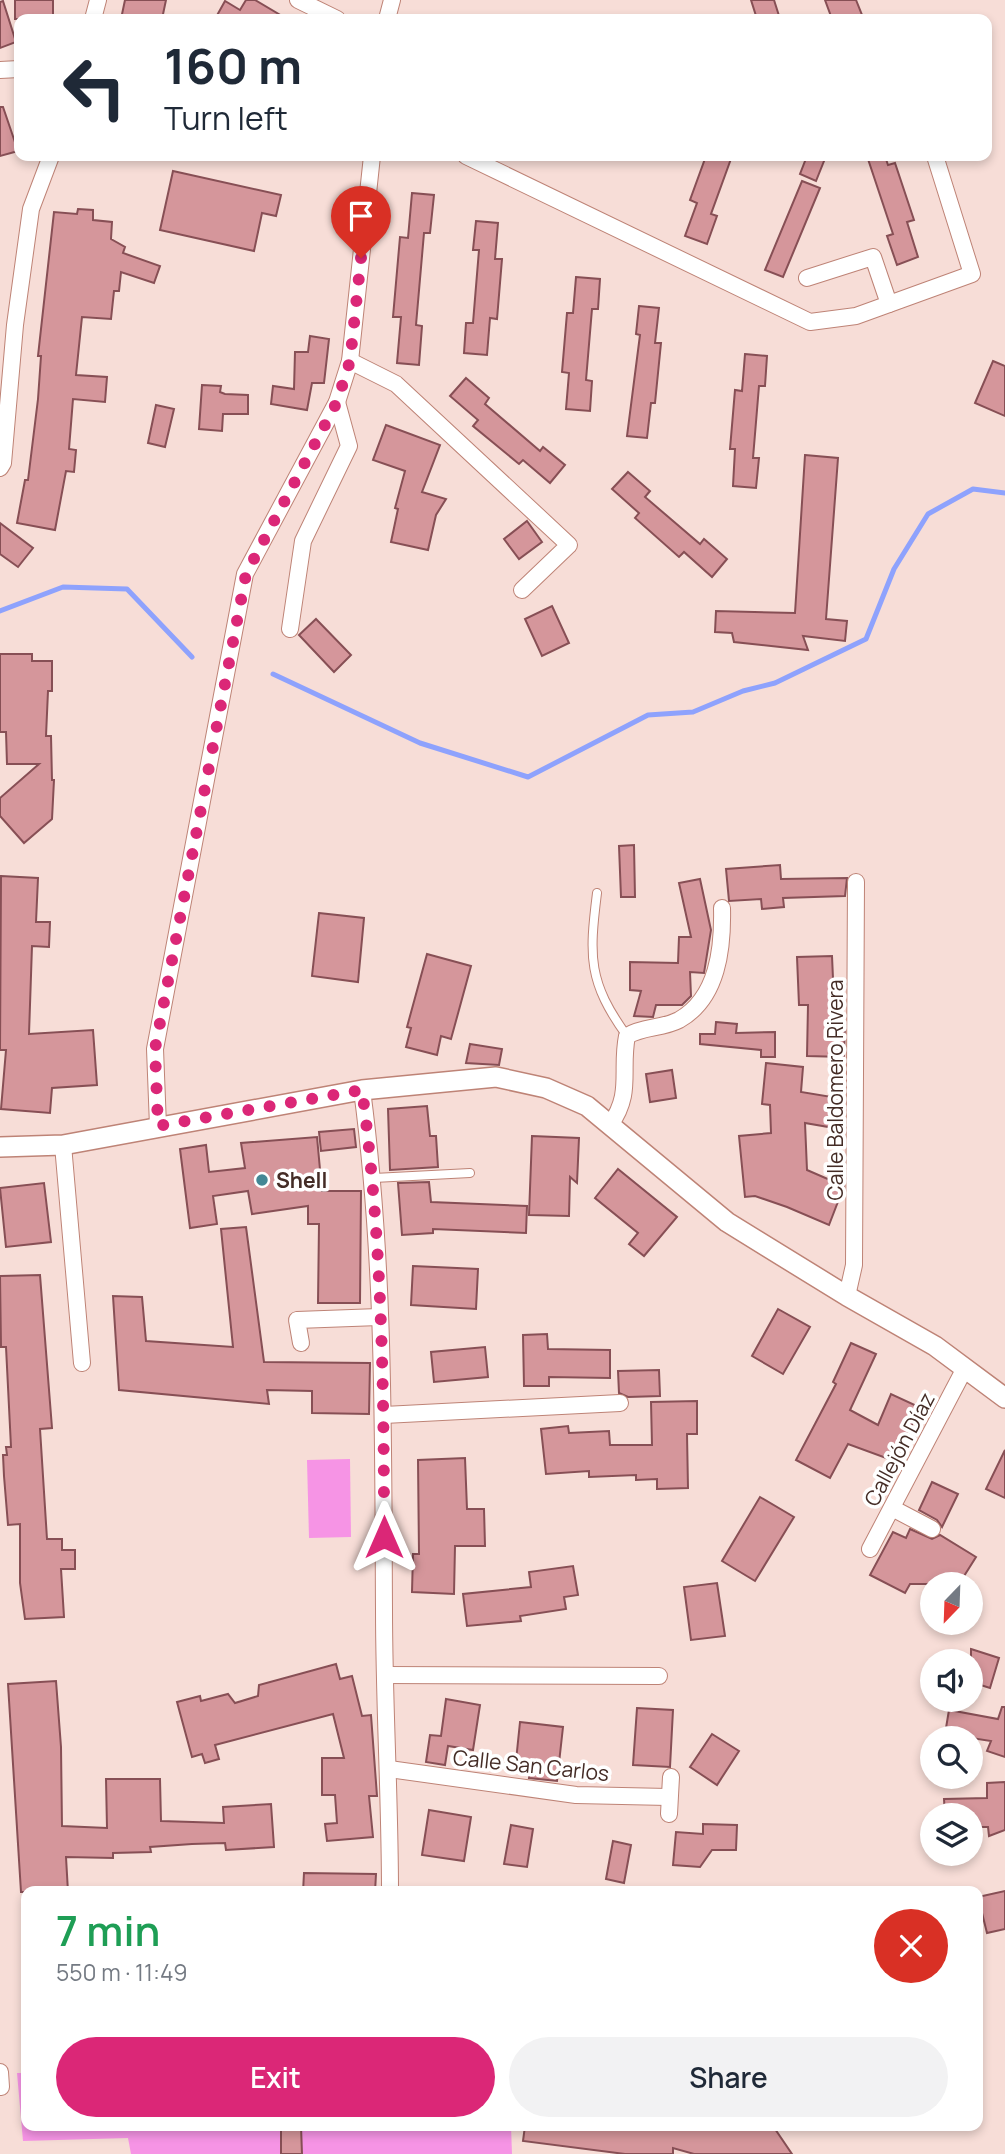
<!DOCTYPE html>
<meta charset="utf-8">
<style>
:root{--surface:#fff;--page:#f2f2f3;--text:#1f2937;--muted:#747a83;--accent:#db2777}
body{margin:0;font-family:Manrope,sans-serif;background:var(--page);color:var(--text);height:100vh;display:flex;flex-direction:column;font-size:26px;white-space:nowrap}
*{box-sizing:border-box;margin:0}
p{font-size:23px;color:var(--muted)}
.icon{flex:none;width:38px;height:38px;fill:none;stroke:currentColor;stroke-width:2;stroke-linecap:round;stroke-linejoin:round}
.map{position:relative;flex:1;overflow:hidden}
.panel{position:absolute;left:21px;top:1886px;width:962px;height:245px;display:flex;flex-direction:column;background:var(--surface);border-radius:14px;box-shadow:0 4px 10px #0003}
.panel>*{flex:none}
.banner{position:absolute;left:14px;top:14px;width:978px;height:147px;border-radius:14px;box-shadow:0 4px 10px #0003;background:#fff;color:var(--text);overflow:hidden}
.needle{width:46px;rotate:203deg}
.controls{position:absolute;left:920px;top:1572px;display:grid;gap:14px}
.controls a{display:grid;place-items:center;width:63px;height:63px;border-radius:50%;background:var(--surface);box-shadow:0 4px 10px #0003;font-size:35px}
.pin{position:absolute;display:grid;place-items:center;width:60px;height:60px;color:#fff;margin:-72px -30px;border-radius:50% 50% 50% 0;rotate:-45deg;box-shadow:0 0 7px #0007}
.pin .icon{rotate:45deg}
.me{position:absolute;width:77px;margin:-38px;rotate:0deg;stroke-linejoin:round;filter:drop-shadow(0 0 5px #0008)}
.turn{display:flex;align-items:center;gap:24px;height:147px;padding:0 35px;font-size:32px}
.turn .icon{width:91px;height:91px;stroke-width:2.5}
.turn b{display:block;font-size:49px;line-height:60px}
.round{display:grid;place-items:center;flex:none;width:74px;height:74px;border-radius:37px;background:var(--page)}
.summary{display:flex;align-items:center;justify-content:space-between;height:119px;padding:0 35px}
h1{font-size:42px;font-weight:600;line-height:52px;color:#1e9e55}
.primary-button{display:flex;gap:14px;margin-top:auto;padding:14px 35px}
.primary-button a{flex:1;height:80px;border-radius:42px;background:var(--accent);color:#fff;font-size:28px;font-weight:600;line-height:80px;text-align:center}
.primary-button a+a{background:var(--page);color:var(--text)}
.map>svg:first-child{display:block}
.green{fill:#f694e5}
.lines{fill:none;stroke-linecap:round;stroke-linejoin:round}
.stream{stroke:#8ea2fd;stroke-width:5}
.building{fill:#d5969b;stroke:#874f55;stroke-width:2}
.service-casing{stroke:#be8376;stroke-width:10}
.minor-casing{stroke:#be8376;stroke-width:18}
.tertiary-casing{stroke:#be8376;stroke-width:22}
.service{stroke:#fff;stroke-width:8}
.minor{stroke:#fff;stroke-width:16}
.tertiary{stroke:#fff;stroke-width:19}
.route{stroke:#db2777;stroke-width:12;stroke-dasharray:0 21.6}
.poi-dot{fill:#438795;stroke:#fff;stroke-width:2.5}
.labels{text-anchor:middle;dominant-baseline:central;stroke-width:7;stroke-linejoin:round;paint-order:stroke}
.street-label{font-size:21px;fill:#442c26;stroke:#fff}
.poi-label{font-size:21px;font-weight:bold;fill:#442c26;stroke:#fff;text-anchor:start}
</style>
<div class="map">
<svg width="1005" height="2154" viewBox="0 0 1005 2154">
<rect width="100%" height="100%" fill="#f7ddd7"/>
<g class="green">
<polygon points="350,1459 351,1537 309,1538 307,1460"/>
<polygon points="17,2073 26,2073 26,2126 511,2126 512,2154 131,2154 128,2138 23,2141"/>
</g>
<g class="lines">
<g class="stream">
<polyline points="0,611 63,587 127,589 192,657"/>
<polyline points="273,674 420,743 528,777 648,715 693,712 743,691 775,683 866,639 894,569 928,514 973,489 1005,493"/>
</g>
</g>
<g class="building">
<rect x="15" y="0" width="38" height="19"/>
<polygon points="125,0 166,0 162,19 121,19"/>
<polygon points="246,0 255,0 287,19 215,19 225,1 240,10"/>
<polygon points="751,0 774,0 780,19 757,19"/>
<polygon points="825,0 856,0 862,15 832,19"/>
<polygon points="3,1 16,42 0,48 0,2"/>
<polygon points="0,107 3,107 18,151 0,156"/>
<polygon points="706,156 732,156 711,214 717,216 707,244 685,236 697,203 690,200"/>
<polygon points="807,156 826,156 816,181 800,174"/>
<polygon points="867,156 885,156 888,165 895,163 914,220 907,222 918,257 897,265 887,236 893,234"/>
<polygon points="173,171 281,195 276,216 262,213 254,251 160,230"/>
<polygon points="802,181 820,188 783,277 765,270"/>
<polygon points="412,193 434,195 430,233 424,233 416,325 422,326 419,365 397,363 401,317 393,317 400,237 408,238"/>
<polygon points="78,209 93,210 93,220 112,222 111,239 125,247 123,253 160,266 154,283 121,272 119,291 114,291 111,319 82,317 76,375 107,377 105,402 73,399 69,449 76,450 74,472 66,471 55,530 17,523 25,480 28,480 38,399 41,356 38,356 54,212 77,214"/>
<polygon points="476,221 498,223 495,259 502,259 497,319 490,318 487,355 464,353 466,323 473,323 479,250 473,250"/>
<polygon points="576,277 600,279 598,309 592,309 586,380 592,381 590,411 566,409 569,373 562,372 567,313 573,313"/>
<polygon points="639,306 659,308 655,343 661,343 655,403 651,403 647,438 627,436 640,335 636,334"/>
<polygon points="310,336 329,339 324,383 312,383 307,410 271,404 273,386 294,389 295,352 308,352"/>
<polygon points="745,354 767,356 765,386 759,386 753,458 759,458 756,488 733,486 735,449 730,449 735,390 742,391"/>
<polygon points="993,361 1005,366 1005,416 975,403"/>
<polygon points="466,378 489,398 485,404 540,451 543,447 565,465 550,483 523,460 519,464 473,426 478,420 450,396"/>
<polygon points="202,385 221,386 220,392 225,394 248,395 248,414 223,414 222,431 199,429"/>
<polygon points="156,405 174,409 165,447 148,443"/>
<polygon points="386,425 440,445 422,492 446,499 436,515 428,550 391,542 398,509 395,508 405,471 373,460"/>
<polygon points="805,455 838,458 826,619 847,621 845,641 803,636 808,650 734,642 732,633 715,632 716,611 795,613"/>
<polygon points="628,472 650,491 645,497 700,544 704,539 727,559 712,577 684,552 679,557 635,518 639,513 612,489"/>
<polygon points="527,521 542,542 519,559 504,539"/>
<polygon points="0,523 33,548 18,567 0,554"/>
<polygon points="552,606 569,643 542,656 525,619"/>
<polygon points="316,619 351,655 334,672 299,635"/>
<polygon points="0,654 32,654 32,661 52,661 52,691 48,691 46,736 51,736 52,780 54,780 52,819 24,843 0,816 0,798 39,764 7,764 6,732 0,732"/>
<polygon points="634,845 635,897 621,897 619,846"/>
<polygon points="780,865 781,879 847,878 845,896 783,898 784,907 762,909 761,899 729,901 726,869"/>
<polygon points="1,876 38,878 36,922 50,922 49,947 32,946 29,1034 93,1030 97,1085 52,1088 50,1113 1,1109 6,1050 0,1050"/>
<polygon points="700,879 711,930 704,973 690,972 691,996 682,1005 656,1005 653,1017 634,1016 641,991 630,990 630,962 678,963 679,937 691,937 679,883"/>
<polygon points="319,913 364,918 358,982 312,976"/>
<polygon points="427,954 471,966 451,1039 441,1036 437,1055 406,1047 411,1028 407,1027"/>
<polygon points="832,956 835,1023 845,1023 844,1057 807,1056 808,1005 799,1005 797,957"/>
<polygon points="716,1022 737,1024 736,1033 775,1032 775,1057 761,1057 761,1050 700,1044 700,1034 715,1034"/>
<polygon points="470,1044 502,1049 499,1065 466,1063"/>
<polygon points="766,1063 803,1067 801,1092 844,1099 840,1129 805,1123 807,1170 844,1186 829,1225 787,1207 755,1196 745,1197 739,1136 771,1133 770,1105 762,1104"/>
<polygon points="672,1070 676,1098 650,1102 646,1074"/>
<polygon points="427,1106 430,1136 436,1136 438,1167 390,1170 388,1109"/>
<polygon points="354,1129 356,1147 321,1151 319,1132"/>
<polygon points="532,1136 579,1138 577,1183 570,1177 569,1216 529,1215"/>
<polygon points="317,1137 322,1191 361,1191 360,1303 318,1303 319,1224 308,1224 308,1206 252,1214 248,1191 213,1196 217,1224 190,1228 180,1149 206,1145 209,1172 245,1168 241,1143"/>
<polygon points="618,1169 677,1217 644,1256 629,1244 638,1233 595,1198"/>
<polygon points="429,1182 431,1202 527,1206 526,1233 433,1229 433,1233 402,1235 398,1183"/>
<polygon points="44,1183 51,1242 6,1247 0,1188"/>
<polygon points="246,1227 264,1362 370,1363 369,1414 312,1413 312,1391 267,1390 269,1404 119,1390 113,1296 142,1297 146,1341 233,1347 221,1229"/>
<polygon points="413,1266 478,1269 476,1309 411,1305"/>
<polygon points="40,1275 52,1428 40,1429 47,1539 62,1539 62,1550 75,1550 75,1569 61,1569 64,1617 25,1619 20,1583 20,1524 8,1525 4,1476 3,1455 7,1455 6,1447 11,1447 6,1347 1,1347 0,1276"/>
<polygon points="778,1309 810,1327 783,1374 752,1356"/>
<polygon points="547,1334 548,1349 610,1350 610,1378 549,1377 549,1386 524,1386 523,1335"/>
<polygon points="851,1343 876,1354 850,1410 878,1425 891,1394 919,1407 897,1462 848,1444 830,1478 796,1460 836,1384 833,1382"/>
<polygon points="485,1347 488,1377 434,1382 431,1352"/>
<polygon points="659,1370 660,1396 628,1397 619,1393 618,1371"/>
<polygon points="697,1401 697,1434 687,1434 688,1488 657,1489 657,1479 636,1480 636,1475 589,1477 589,1471 546,1474 541,1429 568,1426 569,1433 609,1431 610,1445 652,1445 651,1402"/>
<polygon points="1005,1450 1005,1498 986,1489"/>
<polygon points="465,1458 467,1509 484,1509 485,1546 455,1546 454,1594 412,1592 413,1554 419,1554 418,1460"/>
<polygon points="932,1482 958,1494 942,1527 937,1520 919,1510"/>
<polygon points="760,1497 794,1517 755,1581 722,1561"/>
<polygon points="910,1529 932,1539 940,1535 976,1557 959,1584 910,1584 905,1593 870,1575 893,1532 906,1538"/>
<polygon points="573,1566 578,1595 564,1597 566,1609 520,1616 521,1621 467,1626 463,1594 531,1587 529,1572"/>
<polygon points="717,1583 725,1636 691,1640 684,1587"/>
<polygon points="971,1649 999,1658 990,1688 971,1682"/>
<polygon points="336,1664 340,1679 352,1676 362,1716 371,1715 377,1796 369,1796 373,1837 327,1841 325,1824 337,1823 335,1795 322,1795 322,1758 344,1758 333,1714 215,1745 219,1759 205,1763 202,1754 192,1757 177,1702 200,1696 201,1701 228,1694 235,1703 258,1696 259,1685"/>
<polygon points="56,1681 61,1747 62,1826 107,1828 106,1779 160,1779 161,1821 224,1823 223,1807 271,1804 274,1847 226,1850 225,1843 192,1844 150,1847 151,1852 113,1853 113,1858 66,1857 68,1892 21,1892 8,1684"/>
<polygon points="446,1699 480,1705 473,1750 448,1746 445,1765 426,1762 430,1735 441,1736"/>
<polygon points="1002,1707 1005,1707 1005,1757 987,1751 991,1741 945,1734 949,1710 998,1719"/>
<polygon points="637,1708 673,1710 670,1767 633,1765"/>
<polygon points="520,1722 563,1727 557,1781 529,1778 531,1762 516,1761"/>
<polygon points="712,1734 739,1751 717,1785 690,1767"/>
<polygon points="1005,1782 1005,1830 989,1836 988,1827 971,1827 971,1815 945,1815 944,1799 987,1798 987,1783"/>
<polygon points="429,1810 471,1817 464,1861 422,1855"/>
<polygon points="703,1824 737,1825 736,1850 712,1850 700,1867 673,1865 676,1832 703,1834"/>
<polygon points="511,1825 533,1829 527,1867 504,1864"/>
<polygon points="613,1841 631,1845 624,1883 606,1879"/>
<polygon points="304,1873 376,1874 375,1892 303,1892"/>
<polygon points="1005,1891 1005,1929 987,1933 978,1897"/>
<polygon points="281,2126 301,2126 302,2154 281,2154"/>
<polygon points="525,2126 773,2126 792,2154 694,2154 673,2148 673,2154 625,2154 523,2141"/>
</g>
<g class="lines">
<defs>
<g id="service">
<path d="M597 893C589 957 588 982 627 1036"/>
<polyline points="374,1178 470,1173"/>
</g>
<g id="minor">
<polyline points="298,0 337,19"/>
<polyline points="93,19 98,0"/>
<polyline points="387,19 392,0"/>
<polyline points="0,70 19,69"/>
<polyline points="466,156 810,322 856,316 972,274 935,156"/>
<polyline points="807,278 873,257 889,304"/>
<polyline points="350,361 396,384 569,545 522,590"/>
<polyline points="0,468 3,463 15,325 31,209 51,156"/>
<polyline points="290,629 303,541 349,446 337,402"/>
<path d="M362 1090C385 1263 383 1437 384 1610 384 1704 390 1798 390 1892"/>
<path d="M610 1125C633 1093 620 1071 627 1036 643 1026 662 1029 679 1020 718 998 723 948 722 908"/>
<polyline points="158,1126 155,1049 245,574 337,402 350,361 372,156"/>
<polyline points="63,1145 82,1363"/>
<polyline points="847,1296 854,1265 856,882"/>
<polyline points="301,1343 297,1320 379,1317"/>
<polyline points="384,1415 620,1403"/>
<polyline points="892,1508 932,1529"/>
<polyline points="870,1549 965,1368"/>
<polyline points="385,1675 659,1676"/>
<polyline points="389,1769 576,1795 668,1797"/>
<polyline points="669,1814 671,1777"/>
<polyline points="0,2072 1,2087"/>
</g>
<polyline id="tertiary" points="0,1147 63,1145 362,1090 496,1077 546,1088 587,1106 727,1222 847,1296 935,1346 1005,1398"/>
</defs>
<use href="#service" class="service-casing"/>
<use href="#minor" class="minor-casing"/>
<use href="#tertiary" class="tertiary-casing"/>
<use href="#service" class="service"/>
<use href="#minor" class="minor"/>
<use href="#tertiary" class="tertiary"/>
</g>
<g class="lines">
<path class="route" d="M361 258 350 361 337 402 246 574 155 1049 158 1126 362 1090C382 1238 384 1388 384 1537"/>
</g>
<circle class="poi-dot" cx="262" cy="1180" r="7"/>
<g class="labels">
<g class="street-label">
<text transform="translate(835 1090) rotate(-90)">Calle Baldomero Rivera</text>
<text transform="translate(899 1449) rotate(-62)">Callejón Díaz</text>
<text transform="translate(531 1765) rotate(6)">Calle San Carlos</text>
</g>
<g class="poi-label">
<text x="276" y="1180">Shell</text>
</g>
</g>
</svg>
<div class="controls">
<a><svg class="needle" viewBox="-14 -14 28 28"><path d="M0-13l5 13h-10z" fill="#e53935"/><path d="M0 13l5-13h-10z" fill="#747a83"/></svg></a>
<a><svg class="icon" aria-label="sound" viewBox="0 0 24 24"><path d="M4 9h4l5-4v14l-5-4H4zM17 9q2 3 0 6"/></svg></a>
<a><svg class="icon" aria-label="search" viewBox="0 0 24 24"><circle cx="10" cy="10" r="6"/><path d="M15 15l6 6"/></svg></a>
<a><svg class="icon" aria-label="layers" viewBox="0 0 24 24"><path d="M12 4l9 5-9 5-9-5zM3 14l9 5 9-5"/></svg></a>
</div>
<div class="pin" style="left:361px;top:258px;background:#d93025"><svg class="icon" aria-label="arrive" viewBox="0 0 24 24"><path d="M6 21V4h12l-3 4 3 4H6"/></svg></div>
<svg class="me" style="left:384px;top:1537px" viewBox="-20 -20 40 40"><path d="M0-17L14 15 0 8-14 15z" fill="#db2777" stroke="#fff" stroke-width="4"/></svg>
<div class="banner">
<div class="turn"><svg class="icon" aria-label="left" viewBox="0 0 24 24"><path d="M17 20v-9H6M10 6l-5 5 5 5"/></svg><div><b>160 m</b>Turn left</div></div>
</div>
<section class="panel">
<div class="summary"><div><h1>7 min</h1><p>550 m · 11:49</p></div><a class="round" style="background:#d93025;color:#fff"><svg class="icon" aria-label="close" viewBox="0 0 24 24"><path d="M6 6l12 12M18 6L6 18"/></svg></a></div>
<div class="primary-button"><a>Exit</a><a>Share</a></div>
</section>
</div>
